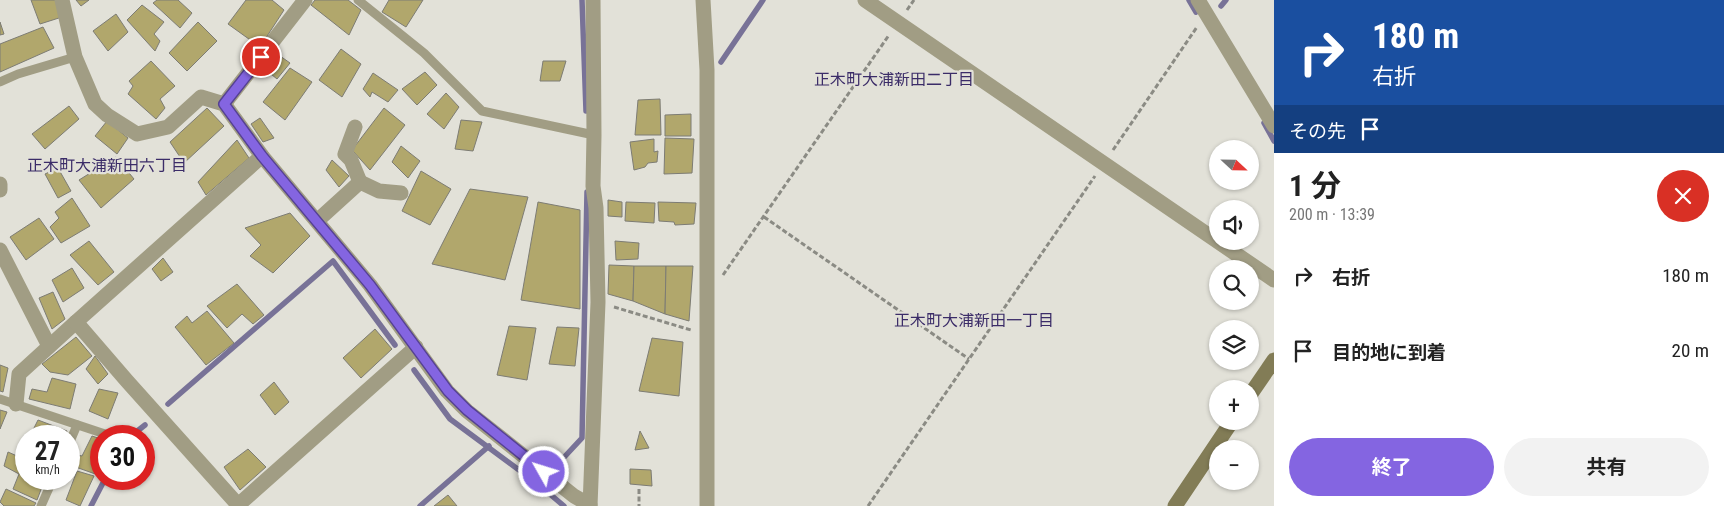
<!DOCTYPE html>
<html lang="ja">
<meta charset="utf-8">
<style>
:root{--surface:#fff;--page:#f2f2f2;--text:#222;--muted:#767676;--accent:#8465e1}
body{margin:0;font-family:"Roboto Condensed","Noto Sans JP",sans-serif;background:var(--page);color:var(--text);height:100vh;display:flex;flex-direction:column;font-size:19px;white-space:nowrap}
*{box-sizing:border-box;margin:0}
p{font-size:16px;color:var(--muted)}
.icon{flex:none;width:28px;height:28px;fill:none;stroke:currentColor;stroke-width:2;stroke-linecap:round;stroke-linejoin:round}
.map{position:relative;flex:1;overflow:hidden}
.side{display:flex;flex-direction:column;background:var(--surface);width:450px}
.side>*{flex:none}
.guide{background:#1a4fa0;color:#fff;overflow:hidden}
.needle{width:32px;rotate:112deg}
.fabs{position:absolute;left:1209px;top:140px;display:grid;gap:10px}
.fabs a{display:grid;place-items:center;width:50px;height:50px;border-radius:50%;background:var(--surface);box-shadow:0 1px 4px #0004;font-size:25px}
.speed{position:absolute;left:15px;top:425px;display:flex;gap:10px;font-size:25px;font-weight:700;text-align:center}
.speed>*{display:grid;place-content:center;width:65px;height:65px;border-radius:50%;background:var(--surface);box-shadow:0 1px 4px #0004;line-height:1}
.speed small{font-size:12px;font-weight:400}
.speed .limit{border:8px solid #d22;background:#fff;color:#111}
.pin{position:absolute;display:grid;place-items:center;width:42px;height:42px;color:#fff;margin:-21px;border:2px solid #fff;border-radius:50%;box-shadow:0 1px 5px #0007}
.me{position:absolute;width:55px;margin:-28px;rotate:309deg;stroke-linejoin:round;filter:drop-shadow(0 0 4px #0008)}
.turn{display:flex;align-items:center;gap:18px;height:105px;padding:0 15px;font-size:22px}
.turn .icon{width:65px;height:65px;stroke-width:2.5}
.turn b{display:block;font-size:35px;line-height:42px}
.then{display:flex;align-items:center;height:48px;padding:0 15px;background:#0003;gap:10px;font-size:19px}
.round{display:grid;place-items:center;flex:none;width:52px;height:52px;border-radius:26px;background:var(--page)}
.overview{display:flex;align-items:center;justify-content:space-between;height:85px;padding:0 15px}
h1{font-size:30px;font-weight:700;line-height:38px}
.action{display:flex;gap:10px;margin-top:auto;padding:10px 15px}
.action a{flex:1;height:58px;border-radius:30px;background:var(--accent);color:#fff;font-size:20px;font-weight:700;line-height:58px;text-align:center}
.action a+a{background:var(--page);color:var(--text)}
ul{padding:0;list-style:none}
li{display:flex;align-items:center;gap:15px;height:75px;padding:0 15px}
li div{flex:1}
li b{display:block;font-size:19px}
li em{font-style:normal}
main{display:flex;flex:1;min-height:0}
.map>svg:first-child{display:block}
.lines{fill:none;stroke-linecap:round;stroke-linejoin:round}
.stream{stroke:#787297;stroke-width:5.5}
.building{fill:#b1a76c;stroke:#7d7c74}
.path{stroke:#8b8b84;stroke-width:3;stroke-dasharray:5 2.5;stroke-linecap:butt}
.service{stroke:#a19d84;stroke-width:9}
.minor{stroke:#a19d84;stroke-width:15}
.tertiary{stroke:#a19d84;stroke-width:15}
.secondary{stroke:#827c56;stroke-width:15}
.route-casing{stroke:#564292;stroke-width:12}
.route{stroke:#8465e1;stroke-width:9}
.labels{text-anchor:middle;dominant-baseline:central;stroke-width:4.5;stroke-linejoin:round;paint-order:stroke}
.neighbourhood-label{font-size:16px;fill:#3b2c68;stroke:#e2e1d8}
</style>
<main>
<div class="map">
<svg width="1274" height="506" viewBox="0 0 1274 506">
<rect width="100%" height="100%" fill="#e2e1d8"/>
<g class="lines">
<g class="stream">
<polyline points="582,0 586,111"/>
<polyline points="1189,0 1196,12"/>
<polyline points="1221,6 1226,0"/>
<polyline points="721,62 763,0"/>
<polyline points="1264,123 1274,141"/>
<polyline points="414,370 450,419 538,484"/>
<polyline points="168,404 333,261 395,345"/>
<polyline points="131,436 145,425"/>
<polyline points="555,467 582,438 587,192"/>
<polyline points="539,483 538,484 564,506"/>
<polyline points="91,506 105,479"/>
<polyline points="420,506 489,446"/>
</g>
</g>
<g class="building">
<polygon points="31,0 57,0 62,17 40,24"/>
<polygon points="76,0 89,0 81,6"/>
<polygon points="157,0 178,0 192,13 180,28 153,3"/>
<polygon points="246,0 272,0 284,10 260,47 228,24"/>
<polygon points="315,0 348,0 361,10 349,35 311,5"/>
<polygon points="389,0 423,0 406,27 382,12"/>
<polygon points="142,5 164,22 154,34 160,41 155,51 127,20"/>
<polygon points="116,14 128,32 108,51 93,31"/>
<polygon points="0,22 4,34 0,35"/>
<polygon points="198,22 217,41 187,71 169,53"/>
<polygon points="43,27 54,48 0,72 0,44"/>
<polygon points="341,49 361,64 342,97 319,80"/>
<polygon points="273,51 290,63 277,79 260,65"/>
<polygon points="151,61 175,86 160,99 165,108 156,119 128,94 133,86 129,81"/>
<polygon points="543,61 566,61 560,81 540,81"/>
<polygon points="290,68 312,82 285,120 263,102"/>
<polygon points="425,72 437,85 417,105 402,89"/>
<polygon points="373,73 398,90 388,102 372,92 370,97 363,89"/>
<polygon points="446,93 459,107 444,129 427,114"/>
<polygon points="660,99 661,135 635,135 638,100"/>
<polygon points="69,106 79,119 45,149 32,134"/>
<polygon points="207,108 224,126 184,163 170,142"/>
<polygon points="384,108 405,125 370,170 352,150"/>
<polygon points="691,114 691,136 665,136 665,115"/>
<polygon points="260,118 274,138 263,142 251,124"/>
<polygon points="461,120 482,122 473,151 455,149"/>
<polygon points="107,121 128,138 117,154 95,136"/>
<polygon points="665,138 694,139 692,173 664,174"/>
<polygon points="654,139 654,152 658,151 657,162 648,163 645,167 634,170 630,142"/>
<polygon points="237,140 249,158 206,195 198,182"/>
<polygon points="401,146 420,161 408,178 392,162"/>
<polygon points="116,157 134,179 101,208 79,180"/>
<polygon points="332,160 349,176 339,187 326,170"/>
<polygon points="58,168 71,191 58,198 45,174"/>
<polygon points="421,171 451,189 430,225 402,211"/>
<polygon points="470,189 528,197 505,280 432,264"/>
<polygon points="72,198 90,226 61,243 50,227 59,218 55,212"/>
<polygon points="608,200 622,202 622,217 608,216"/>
<polygon points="538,202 580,210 580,309 521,300"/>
<polygon points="626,202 655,203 654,223 625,221"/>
<polygon points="658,202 696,203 694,224 675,225 674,222 659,221"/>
<polygon points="290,213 310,236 273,273 250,256 261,245 245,228"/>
<polygon points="39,218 54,239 26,260 10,237"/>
<polygon points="89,241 114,272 98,285 70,255"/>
<polygon points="615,241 639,243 638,259 616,260"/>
<polygon points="163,258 173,272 161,281 152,269"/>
<polygon points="609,265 634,266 633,301 608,294"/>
<polygon points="634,266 666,266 665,314 633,301"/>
<polygon points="666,266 693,266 689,321 665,314"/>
<polygon points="72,268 84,288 63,302 52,280"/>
<polygon points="237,284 264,315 253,324 242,314 227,328 207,306"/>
<polygon points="53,292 65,319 52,329 39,298"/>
<polygon points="207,311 234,343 206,365 175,327 187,316 192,323"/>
<polygon points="509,326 536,328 527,380 497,375"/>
<polygon points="557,327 579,328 575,366 549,364"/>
<polygon points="375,329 392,349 361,378 343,358"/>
<polygon points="76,337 92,356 68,375 50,372 42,364"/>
<polygon points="652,338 683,342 679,396 639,391"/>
<polygon points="95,356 108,374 98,384 86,369"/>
<polygon points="0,365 8,368 3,392 0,391"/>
<polygon points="52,378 76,384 70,409 29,399 32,389 47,392"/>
<polygon points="274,382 289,402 275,415 260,395"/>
<polygon points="99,389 118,393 108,419 89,411"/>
<polygon points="0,410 7,412 0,429"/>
<polygon points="38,420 67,431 65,436 30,436"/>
<polygon points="640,431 649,448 635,450"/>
<polygon points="92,436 101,439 101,476 70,465 73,454 82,456"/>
<polygon points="248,449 266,467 240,490 224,467"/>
<polygon points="8,452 26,460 26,479 45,479 37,500 13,489 19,474 4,466"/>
<polygon points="630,469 651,470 652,486 630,484"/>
<polygon points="77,471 94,476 80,506 66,500"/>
<polygon points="6,489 36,503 34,506 4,506 0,502"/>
<polygon points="448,495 457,506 434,506"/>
</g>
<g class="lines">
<g class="path">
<polyline points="907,10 914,0"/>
<polyline points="1113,150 1197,27"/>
<polyline points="764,217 969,359"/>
<polyline points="723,275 889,35"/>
<polyline points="614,307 691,330"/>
<polyline points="639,489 639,506"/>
<polyline points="868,506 1095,176"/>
</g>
<g class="service">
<polyline points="358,0 424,53 482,111 594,135"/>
<polyline points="0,82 18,74 75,57"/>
<polyline points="0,399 111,436"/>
<polyline points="69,444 77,425"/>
<polyline points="41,506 53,479"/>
</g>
<g class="minor">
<polyline points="62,0 75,57 95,104 107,115 137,134 168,127 201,97 224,104 262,156 370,285 447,391 467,411 574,496 590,505"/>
<polyline points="1198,0 1274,126"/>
<polyline points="224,104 305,0"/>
<polyline points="355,127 345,154 351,160 360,182"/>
<polyline points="0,184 0,190"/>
<polyline points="317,221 360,182 379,191 401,193"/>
<polyline points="0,250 49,346"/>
<polyline points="16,404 19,374 76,322"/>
<polyline points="237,506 416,347"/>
<polyline points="239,506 127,381 76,322 262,156"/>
<polyline points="590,506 598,302 596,208 593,186 594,135 593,0"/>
</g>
<g class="tertiary">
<polyline points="703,0 707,70 707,506"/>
<polyline points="865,0 1274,280"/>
</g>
<g class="secondary">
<polyline points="1250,395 1274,360"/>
<polyline points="1175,506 1232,421"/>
</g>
</g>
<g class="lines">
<defs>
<polyline id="route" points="261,57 224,104 262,156 370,285 448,391 467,410 544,472"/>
</defs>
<use href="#route" class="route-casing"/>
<use href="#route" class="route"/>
</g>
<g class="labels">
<g class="neighbourhood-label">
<text x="894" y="79">正木町大浦新田二丁目</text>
<text x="107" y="165">正木町大浦新田六丁目</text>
<text x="974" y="320">正木町大浦新田一丁目</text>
</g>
</g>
</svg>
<div class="fabs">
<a><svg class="needle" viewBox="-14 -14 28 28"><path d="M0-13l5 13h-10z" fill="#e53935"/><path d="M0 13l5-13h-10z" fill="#767676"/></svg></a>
<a><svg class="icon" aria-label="sound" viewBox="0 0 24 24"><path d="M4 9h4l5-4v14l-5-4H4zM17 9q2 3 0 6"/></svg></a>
<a><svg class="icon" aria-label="search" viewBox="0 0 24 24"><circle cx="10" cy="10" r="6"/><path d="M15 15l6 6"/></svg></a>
<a><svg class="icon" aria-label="layers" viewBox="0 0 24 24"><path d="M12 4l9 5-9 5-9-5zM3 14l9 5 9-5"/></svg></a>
<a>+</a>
<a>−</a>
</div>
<div class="speed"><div>27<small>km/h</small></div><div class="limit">30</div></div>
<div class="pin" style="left:261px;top:57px;background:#d93025"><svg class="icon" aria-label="arrive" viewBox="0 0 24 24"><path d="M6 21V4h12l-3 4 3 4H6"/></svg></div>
<svg class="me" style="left:544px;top:472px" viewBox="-20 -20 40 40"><circle r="17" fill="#8465e1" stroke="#fff" stroke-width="3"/><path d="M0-11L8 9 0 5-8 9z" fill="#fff"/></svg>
</div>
<section class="side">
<div class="guide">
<div class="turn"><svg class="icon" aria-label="right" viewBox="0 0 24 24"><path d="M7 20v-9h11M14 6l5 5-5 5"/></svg><div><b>180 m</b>右折</div></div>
<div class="then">その先<svg class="icon" aria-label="arrive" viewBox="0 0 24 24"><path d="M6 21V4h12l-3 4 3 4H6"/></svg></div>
</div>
<div class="overview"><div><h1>1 分</h1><p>200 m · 13:39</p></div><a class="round" style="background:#d93025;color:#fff"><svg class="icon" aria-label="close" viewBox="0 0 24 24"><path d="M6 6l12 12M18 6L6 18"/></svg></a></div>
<ul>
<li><svg class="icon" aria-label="right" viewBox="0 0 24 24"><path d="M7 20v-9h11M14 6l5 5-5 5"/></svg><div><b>右折</b></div><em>180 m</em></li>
<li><svg class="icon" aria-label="arrive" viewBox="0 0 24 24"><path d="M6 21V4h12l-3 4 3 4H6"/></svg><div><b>目的地に到着</b></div><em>20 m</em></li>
</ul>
<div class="action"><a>終了</a><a>共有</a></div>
</section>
</main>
